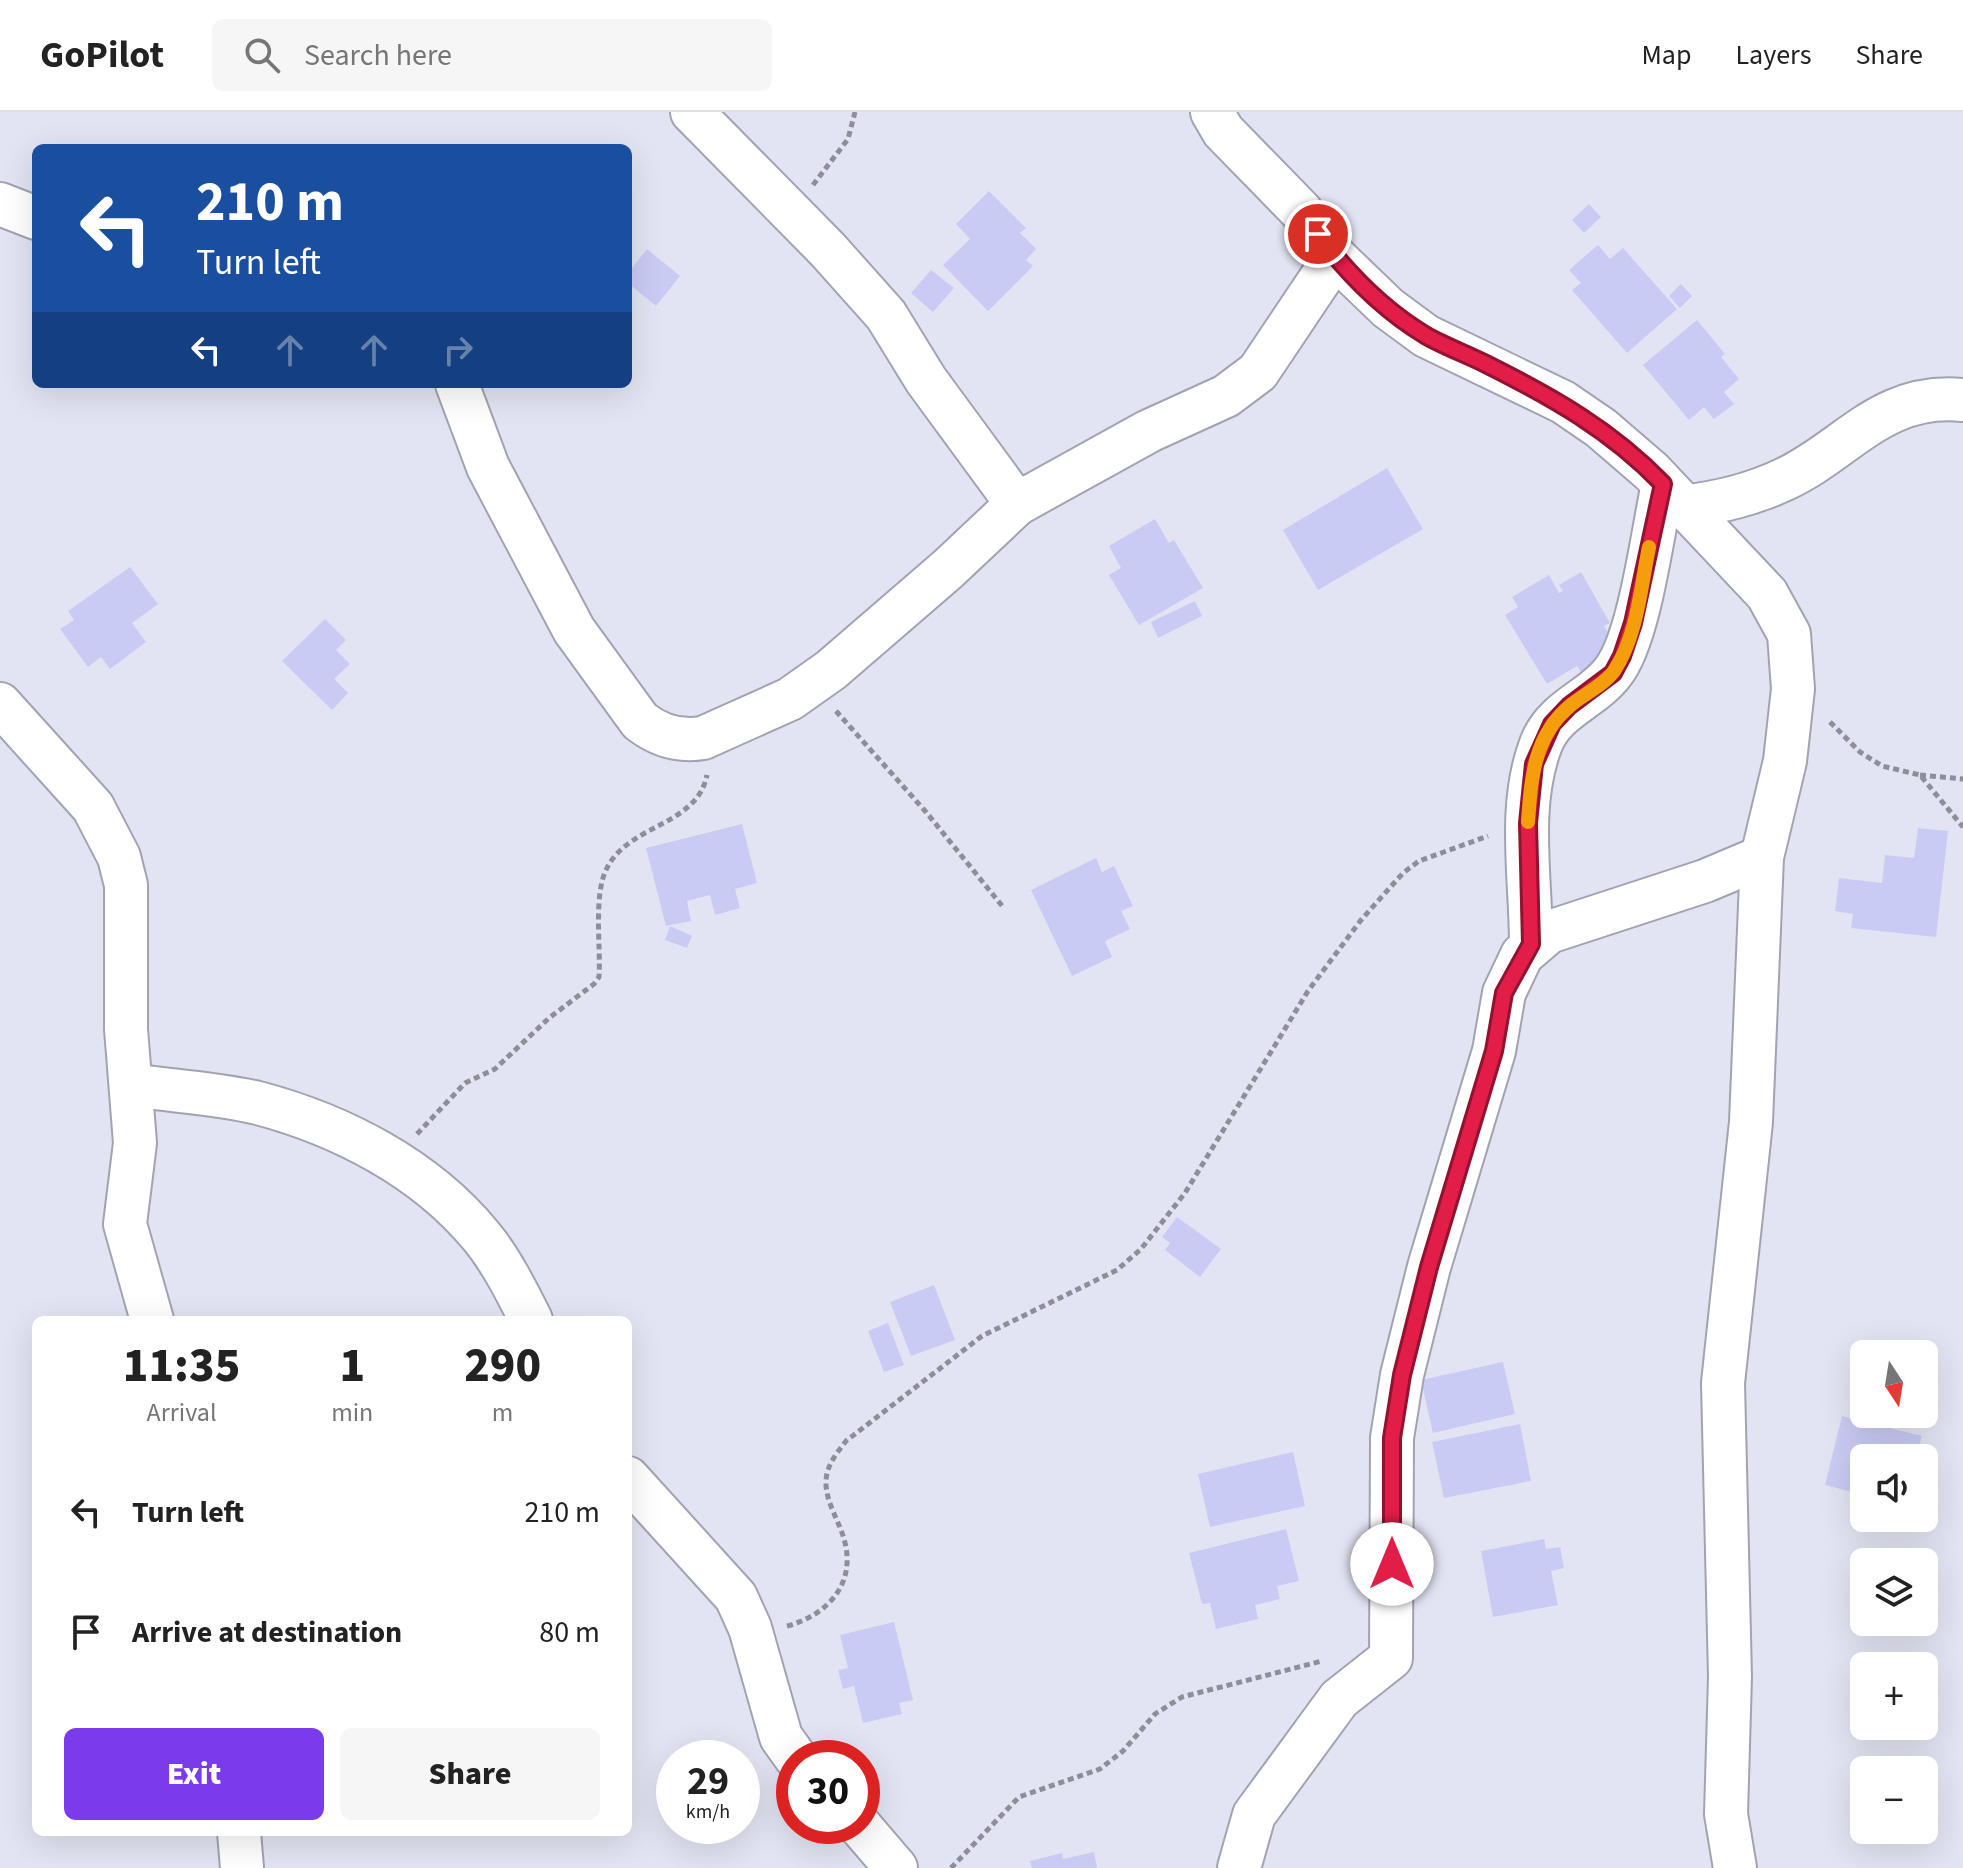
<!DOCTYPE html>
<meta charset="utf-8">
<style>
:root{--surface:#fff;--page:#f6f6f6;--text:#222;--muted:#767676;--line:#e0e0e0;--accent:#7c3aed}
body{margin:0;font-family:"Source Sans 3",sans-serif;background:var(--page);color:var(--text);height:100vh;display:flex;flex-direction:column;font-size:30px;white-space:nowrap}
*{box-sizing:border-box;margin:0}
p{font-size:26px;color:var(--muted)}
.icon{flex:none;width:44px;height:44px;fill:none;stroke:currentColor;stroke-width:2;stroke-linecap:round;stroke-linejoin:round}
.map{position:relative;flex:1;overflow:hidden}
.sheet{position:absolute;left:32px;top:1204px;width:600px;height:520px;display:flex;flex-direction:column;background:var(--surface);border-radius:12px;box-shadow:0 8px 32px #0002}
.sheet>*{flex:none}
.guide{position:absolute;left:32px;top:32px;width:600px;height:244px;border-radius:12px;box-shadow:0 8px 32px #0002;background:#1a4fa0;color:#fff;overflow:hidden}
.needle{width:52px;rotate:168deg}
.controls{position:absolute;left:1850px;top:1228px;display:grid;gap:16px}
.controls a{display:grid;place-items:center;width:88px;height:88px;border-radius:12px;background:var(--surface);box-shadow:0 8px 32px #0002;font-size:40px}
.speed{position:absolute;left:656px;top:1628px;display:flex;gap:16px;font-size:40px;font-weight:700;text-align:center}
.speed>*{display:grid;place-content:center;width:104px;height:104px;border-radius:50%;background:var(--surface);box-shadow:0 8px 32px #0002;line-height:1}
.speed small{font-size:20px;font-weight:400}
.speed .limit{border:12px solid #d22;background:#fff;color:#111}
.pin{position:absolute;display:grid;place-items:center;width:68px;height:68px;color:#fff;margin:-34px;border:4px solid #fff;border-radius:50%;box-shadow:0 2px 8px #0007}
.me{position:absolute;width:88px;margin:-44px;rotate:0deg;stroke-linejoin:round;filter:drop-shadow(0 0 6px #0008)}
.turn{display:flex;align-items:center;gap:28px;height:168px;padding:0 32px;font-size:36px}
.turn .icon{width:104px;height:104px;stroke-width:2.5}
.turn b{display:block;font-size:56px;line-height:68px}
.lanes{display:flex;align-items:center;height:76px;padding:0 32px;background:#0003;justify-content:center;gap:40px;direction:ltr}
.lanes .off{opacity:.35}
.eta{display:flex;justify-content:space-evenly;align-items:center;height:136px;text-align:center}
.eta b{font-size:48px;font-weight:800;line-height:56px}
.primary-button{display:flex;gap:16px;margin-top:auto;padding:16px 32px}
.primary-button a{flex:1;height:92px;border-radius:12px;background:var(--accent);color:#fff;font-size:32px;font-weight:800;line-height:92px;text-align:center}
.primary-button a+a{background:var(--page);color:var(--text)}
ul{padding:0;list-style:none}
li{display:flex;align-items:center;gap:24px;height:120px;padding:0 32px}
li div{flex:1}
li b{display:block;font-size:30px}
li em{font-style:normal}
header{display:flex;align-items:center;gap:48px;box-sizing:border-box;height:112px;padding:0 40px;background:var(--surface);border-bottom:2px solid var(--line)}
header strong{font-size:38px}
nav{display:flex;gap:44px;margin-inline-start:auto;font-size:28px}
.search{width:560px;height:72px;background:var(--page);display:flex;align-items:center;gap:20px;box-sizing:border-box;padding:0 28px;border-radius:12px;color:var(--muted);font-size:30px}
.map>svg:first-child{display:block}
.building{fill:#cacbf4}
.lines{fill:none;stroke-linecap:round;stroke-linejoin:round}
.minor-casing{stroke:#a2a3b1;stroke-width:46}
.path{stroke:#8d8e99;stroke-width:5;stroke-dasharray:6 4;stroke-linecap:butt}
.minor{stroke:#fff;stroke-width:42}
.route-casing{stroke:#92132f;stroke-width:20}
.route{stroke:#e11d48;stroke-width:14}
.slow{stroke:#f59e0b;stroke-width:14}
</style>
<header>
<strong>GoPilot</strong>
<div class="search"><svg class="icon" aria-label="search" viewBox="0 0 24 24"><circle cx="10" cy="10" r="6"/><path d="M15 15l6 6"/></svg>Search here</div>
<nav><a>Map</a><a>Layers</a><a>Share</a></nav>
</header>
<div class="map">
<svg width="1963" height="1756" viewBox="0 0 1963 1756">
<rect width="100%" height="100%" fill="#e3e4f3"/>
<g class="building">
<polygon points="989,79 1026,116 1020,121 1036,137 1026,148 1033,154 988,199 943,153 970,127 956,112"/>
<polygon points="1589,92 1601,105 1584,121 1572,108"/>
<polygon points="1598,133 1610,147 1623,136 1677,197 1627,241 1572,178 1581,171 1569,158"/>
<polygon points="647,137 680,164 656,194 628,171 628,161"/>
<polygon points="931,158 954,176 933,200 911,181"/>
<polygon points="1681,172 1692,184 1680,196 1669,184"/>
<polygon points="1697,208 1725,242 1721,245 1739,267 1724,280 1734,292 1714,307 1704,295 1689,308 1643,253"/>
<polygon points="1387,356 1423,417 1318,478 1283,418"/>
<polygon points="1155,407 1169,431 1174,428 1203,476 1139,513 1109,463 1121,456 1109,434"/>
<polygon points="130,455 158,492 132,511 146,530 110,557 101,545 88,555 60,517 74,508 68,499"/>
<polygon points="1581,460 1610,511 1604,514 1615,533 1586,568 1577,554 1547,572 1505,503 1518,495 1512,485 1549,463 1559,481 1563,479 1559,473"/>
<polygon points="1195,489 1202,504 1158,526 1151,510"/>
<polygon points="325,507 346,528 336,538 350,552 334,567 348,581 332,598 282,549"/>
<polygon points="742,712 757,771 735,777 740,796 715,803 710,783 687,789 691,809 666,814 646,736"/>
<polygon points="1918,716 1948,719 1936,825 1851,816 1853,802 1835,799 1839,766 1882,771 1885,743 1914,746"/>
<polygon points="1096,746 1102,760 1114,754 1133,794 1121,799 1130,817 1105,829 1112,845 1072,864 1031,778"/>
<polygon points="670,814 692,824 687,836 665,828"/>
<polygon points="1177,1105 1221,1137 1200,1165 1165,1138 1170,1131 1162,1125"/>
<polygon points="934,1173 955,1228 911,1244 890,1190"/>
<polygon points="888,1211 904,1253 884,1260 868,1219"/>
<polygon points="1503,1250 1515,1302 1433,1321 1421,1268"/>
<polygon points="1842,1304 1922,1324 1916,1346 1864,1346 1864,1383 1825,1373"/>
<polygon points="1520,1312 1531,1369 1444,1386 1432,1330"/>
<polygon points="1293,1340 1305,1394 1210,1415 1198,1362"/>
<polygon points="1286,1417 1299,1469 1277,1474 1280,1487 1255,1493 1258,1507 1216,1517 1210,1491 1202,1492 1189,1441"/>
<polygon points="1544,1427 1546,1437 1560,1435 1564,1456 1551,1459 1558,1493 1493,1505 1481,1439"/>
<polygon points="894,1510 913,1588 899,1591 902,1602 863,1611 854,1574 843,1577 838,1558 848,1556 840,1523"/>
<polygon points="1094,1740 1097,1756 1032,1756 1030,1749 1062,1741 1063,1747"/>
</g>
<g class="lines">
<defs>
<g id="minor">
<polyline points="692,0 828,138 886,203 926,268 1017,392"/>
<polyline points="1212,0 1223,19 1301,99 1335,145 1388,196 1426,224 1563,290 1601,316 1652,360 1767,482 1789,522 1793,577 1785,649 1762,745 1751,1010 1723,1271 1730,1565 1726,1702 1735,1756"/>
<polyline points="0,92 36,106"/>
<path d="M457 272 488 355 574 518 640 609C659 624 679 630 703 626L790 587 831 558 948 457 1017 392 1149 319 1226 284 1258 260 1335 145"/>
<path d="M1683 395C1720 390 1751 383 1785 367 1847 338 1882 280 1963 288"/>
<polyline points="0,592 93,695 119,745 126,773 126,917 135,1031 125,1112 152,1208"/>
<path d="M1531 832C1531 767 1517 694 1541 632 1555 596 1592 588 1613 560 1640 526 1653 417 1663 372"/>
<path d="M131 973C172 979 217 981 258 991 341 1013 425 1056 481 1124 501 1148 517 1180 531 1208"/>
<polyline points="628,1366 736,1485 750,1516 781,1625 796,1646"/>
<polyline points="860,1714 896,1756"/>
<polyline points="239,1720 242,1756"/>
<polyline points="1239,1756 1254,1703 1339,1587 1391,1546 1392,1326 1402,1263 1429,1155 1494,939 1504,881 1522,843 1549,820 1705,769 1762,745"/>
</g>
</defs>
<use href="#minor" class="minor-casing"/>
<g class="path">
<polyline points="813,73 848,27 855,0"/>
<polyline points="836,599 926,700 1003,795"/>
<polyline points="1830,610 1860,640 1882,654 1920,663 1963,715"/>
<polyline points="1920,663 1963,667"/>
<path d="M417 1022 465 971 495 957 549 906 594 872 599 865C601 835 593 782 607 756 629 712 697 714 707 663"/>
<path d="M787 1514C828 1503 857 1471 844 1427 839 1409 827 1392 826 1373 825 1355 836 1342 846 1329L982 1224 1117 1158 1141 1137 1185 1081 1308 879 1361 808 1403 761 1419 749 1488 724"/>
<polyline points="951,1756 1019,1685 1100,1657 1123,1639 1155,1602 1182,1585 1322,1549"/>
</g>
<use href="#minor" class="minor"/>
</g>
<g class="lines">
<defs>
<path id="route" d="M1318 122C1347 161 1384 198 1425 223 1444 234 1466 242 1486 252 1552 285 1611 318 1663 372L1633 511 1622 544 1613 561 1569 594 1552 612 1534 652 1528 711 1531 832 1504 881 1494 939 1429 1155 1402 1263 1392 1326V1452"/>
</defs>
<use href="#route" class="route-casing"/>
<use href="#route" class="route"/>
<path class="slow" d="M1528 710C1531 666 1534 623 1571 593 1584 582 1604 573 1614 559 1637 525 1641 474 1649 435"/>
</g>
</svg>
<div class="controls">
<a><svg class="needle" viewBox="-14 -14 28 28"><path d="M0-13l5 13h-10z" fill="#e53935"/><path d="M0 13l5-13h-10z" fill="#767676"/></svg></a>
<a><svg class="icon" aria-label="sound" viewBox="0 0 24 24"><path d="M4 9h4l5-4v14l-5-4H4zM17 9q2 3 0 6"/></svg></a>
<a><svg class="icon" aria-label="layers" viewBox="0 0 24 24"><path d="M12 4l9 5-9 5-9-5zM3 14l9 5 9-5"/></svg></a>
<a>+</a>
<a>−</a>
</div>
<div class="speed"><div>29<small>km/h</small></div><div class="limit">30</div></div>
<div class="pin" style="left:1318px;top:122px;background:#d93025"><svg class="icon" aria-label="arrive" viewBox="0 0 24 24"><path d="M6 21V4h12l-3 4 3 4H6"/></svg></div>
<svg class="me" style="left:1392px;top:1452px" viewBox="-20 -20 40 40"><circle r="19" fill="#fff"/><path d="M0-13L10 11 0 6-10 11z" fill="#e11d48"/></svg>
<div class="guide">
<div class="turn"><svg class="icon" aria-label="left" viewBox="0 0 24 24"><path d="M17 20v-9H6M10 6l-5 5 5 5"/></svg><div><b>210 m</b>Turn left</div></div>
<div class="lanes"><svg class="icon" aria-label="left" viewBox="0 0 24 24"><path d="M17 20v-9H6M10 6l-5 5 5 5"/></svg><svg class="icon off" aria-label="ahead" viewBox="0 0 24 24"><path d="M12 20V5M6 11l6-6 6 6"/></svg><svg class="icon off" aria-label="ahead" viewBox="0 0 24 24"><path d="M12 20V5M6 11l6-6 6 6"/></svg><svg class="icon off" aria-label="right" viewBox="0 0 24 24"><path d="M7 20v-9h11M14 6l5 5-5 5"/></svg></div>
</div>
<section class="sheet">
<div class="eta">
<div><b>11:35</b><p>Arrival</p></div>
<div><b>1</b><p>min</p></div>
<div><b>290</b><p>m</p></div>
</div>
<ul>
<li><svg class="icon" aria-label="left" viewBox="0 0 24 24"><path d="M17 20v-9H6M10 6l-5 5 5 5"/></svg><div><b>Turn left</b></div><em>210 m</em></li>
<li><svg class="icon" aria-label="arrive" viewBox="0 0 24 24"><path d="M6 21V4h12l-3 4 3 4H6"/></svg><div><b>Arrive at destination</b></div><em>80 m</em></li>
</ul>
<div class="primary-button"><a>Exit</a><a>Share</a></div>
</section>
</div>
